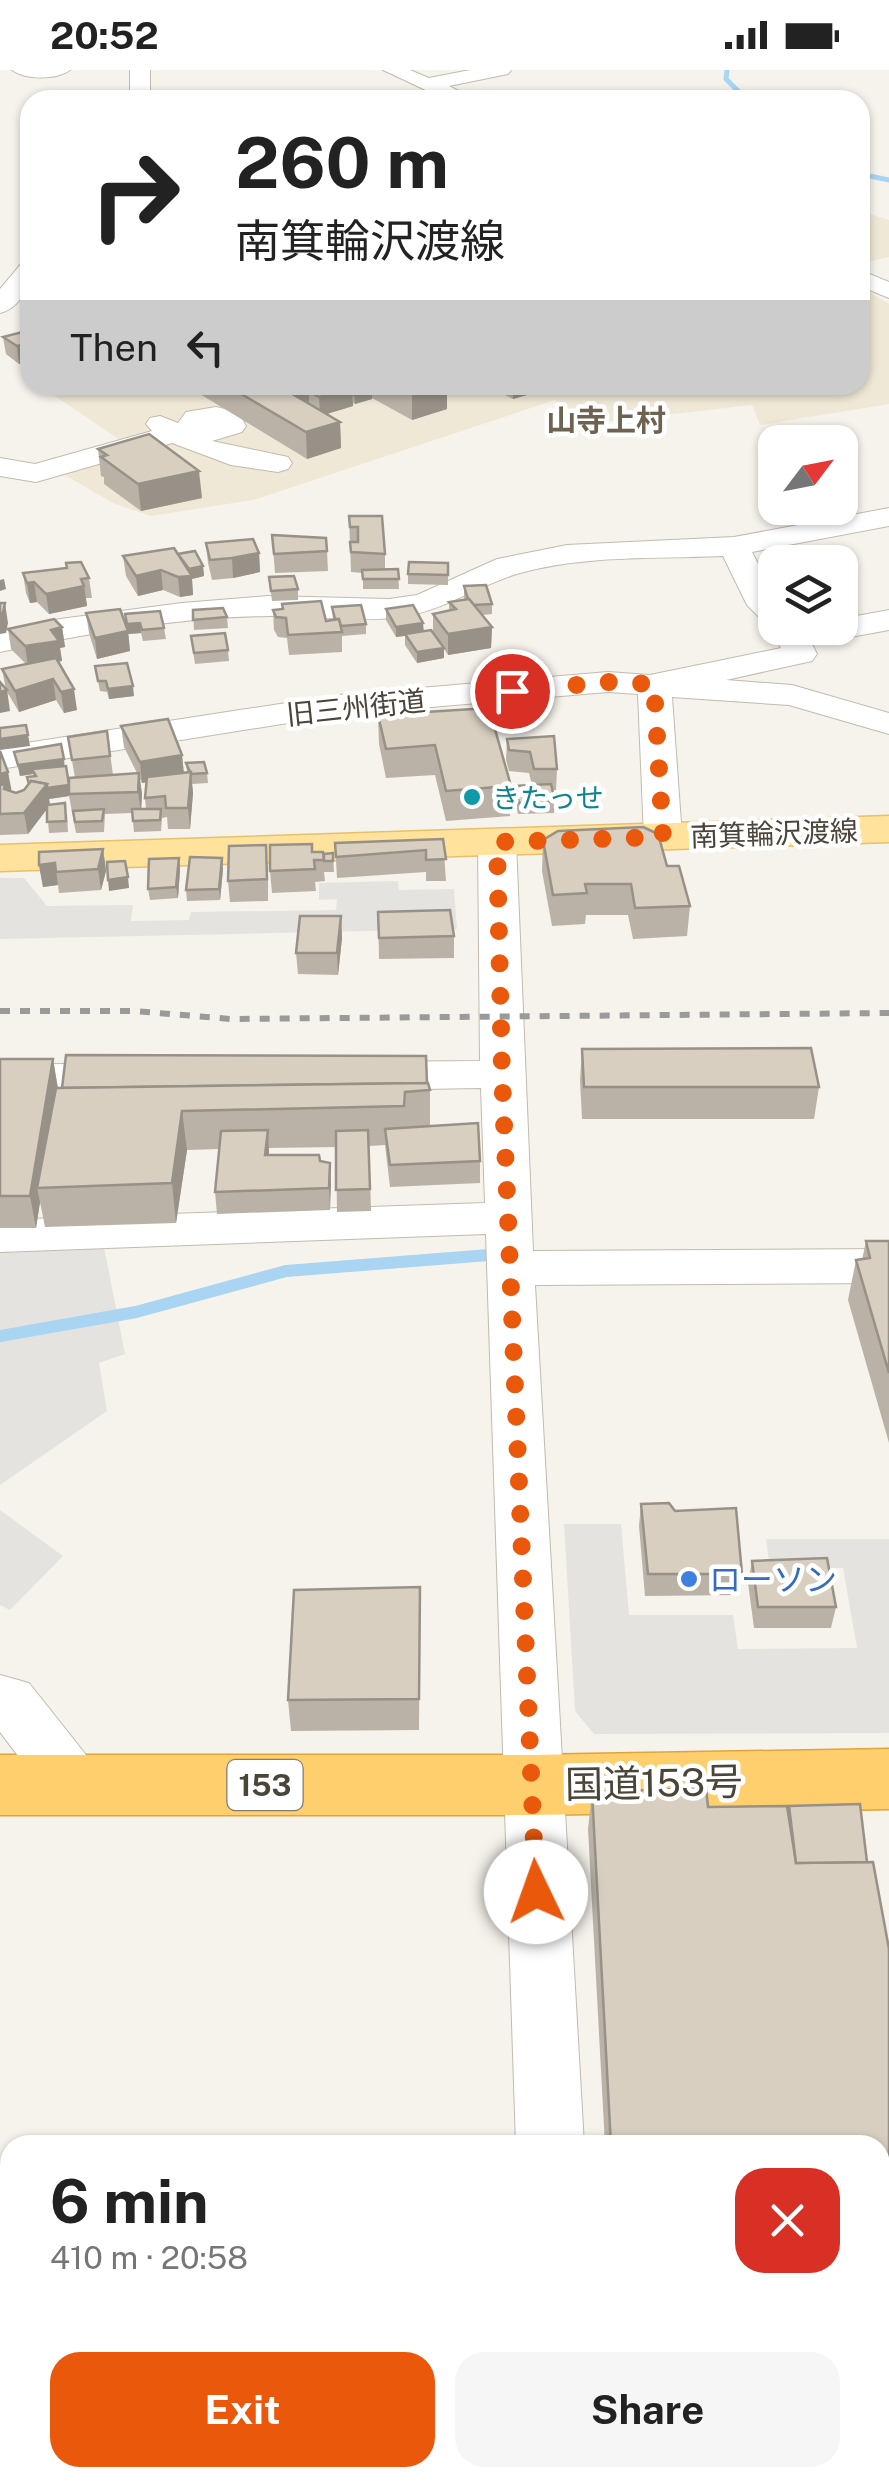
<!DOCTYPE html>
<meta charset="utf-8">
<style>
:root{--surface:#fff;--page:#f6f6f6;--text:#222;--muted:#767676;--accent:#ea580c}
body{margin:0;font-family:"Public Sans","Noto Sans JP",sans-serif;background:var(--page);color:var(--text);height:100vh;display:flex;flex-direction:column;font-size:38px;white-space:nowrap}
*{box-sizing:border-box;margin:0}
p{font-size:32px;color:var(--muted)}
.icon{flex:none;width:55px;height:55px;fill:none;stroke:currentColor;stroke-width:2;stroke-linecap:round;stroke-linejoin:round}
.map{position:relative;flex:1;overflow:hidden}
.details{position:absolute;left:0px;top:2065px;width:890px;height:352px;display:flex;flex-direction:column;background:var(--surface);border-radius:30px 30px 0 0;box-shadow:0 2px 8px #0004}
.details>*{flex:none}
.banner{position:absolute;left:20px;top:20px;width:850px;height:305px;border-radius:30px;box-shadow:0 2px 8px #0004;background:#fff;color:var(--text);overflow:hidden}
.needle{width:65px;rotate:58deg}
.controls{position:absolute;left:758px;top:355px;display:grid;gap:20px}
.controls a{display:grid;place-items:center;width:100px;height:100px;border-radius:20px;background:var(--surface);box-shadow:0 2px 8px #0004;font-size:50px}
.pin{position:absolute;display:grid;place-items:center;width:85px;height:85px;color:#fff;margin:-42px;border:5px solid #fff;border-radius:50%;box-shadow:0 2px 10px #0007}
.me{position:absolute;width:110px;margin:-55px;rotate:357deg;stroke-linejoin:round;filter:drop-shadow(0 0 8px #0008)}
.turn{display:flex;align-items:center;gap:35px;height:210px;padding:0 50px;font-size:45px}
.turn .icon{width:130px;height:130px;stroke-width:2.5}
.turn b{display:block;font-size:70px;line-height:85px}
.then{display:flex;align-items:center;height:95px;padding:0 50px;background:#0003;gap:20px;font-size:38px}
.round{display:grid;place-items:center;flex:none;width:105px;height:105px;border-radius:30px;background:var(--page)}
.overview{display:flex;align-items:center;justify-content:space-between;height:170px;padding:0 50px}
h1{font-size:60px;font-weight:700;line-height:75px}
.button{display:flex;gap:20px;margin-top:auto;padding:20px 50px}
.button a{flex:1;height:115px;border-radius:30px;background:var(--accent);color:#fff;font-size:40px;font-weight:700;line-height:115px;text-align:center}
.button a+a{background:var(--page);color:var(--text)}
.status{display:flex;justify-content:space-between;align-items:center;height:70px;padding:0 50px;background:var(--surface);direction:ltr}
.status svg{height:28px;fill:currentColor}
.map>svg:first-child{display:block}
.education{fill:#efe8d6}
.parking{fill:#e5e3e0}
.water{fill:#a9d4f2}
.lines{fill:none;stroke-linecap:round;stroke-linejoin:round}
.stream-far1{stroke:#a9d4f2;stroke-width:5}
.stream{stroke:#a9d4f2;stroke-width:12}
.minor-casing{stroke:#c2bbae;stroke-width:2}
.major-casing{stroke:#e6c16a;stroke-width:3}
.highway-casing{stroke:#e0a43c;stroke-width:3}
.minor{fill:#fff;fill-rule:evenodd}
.major{fill:#ffe39c;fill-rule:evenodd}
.highway{fill:#ffcf6e;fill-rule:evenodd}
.rail{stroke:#9a9a9a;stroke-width:6;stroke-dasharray:10 10;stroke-linecap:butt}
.wall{fill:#bab2a6;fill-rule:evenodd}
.shaded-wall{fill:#979187}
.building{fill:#d8cfc1;stroke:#979187;stroke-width:2.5}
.route{stroke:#ea580c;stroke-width:18;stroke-dasharray:0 32.4}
.culture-dot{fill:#0f9aa8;stroke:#fff;stroke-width:4}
.shop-dot{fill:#3f7fe0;stroke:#fff;stroke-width:4}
.labels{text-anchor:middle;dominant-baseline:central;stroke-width:9;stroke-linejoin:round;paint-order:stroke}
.far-street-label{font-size:28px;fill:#4b4439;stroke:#fff}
.far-culture-label{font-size:28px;fill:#0d838f;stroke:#fff;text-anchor:start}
.far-neighbourhood-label{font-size:30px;font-weight:bold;fill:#6e6250;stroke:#fff}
.shield{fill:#fff;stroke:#817c74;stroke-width:2.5}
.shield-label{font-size:30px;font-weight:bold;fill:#4b4439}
.shop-label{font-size:32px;fill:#366cbe;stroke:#fff;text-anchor:start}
.near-street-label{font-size:38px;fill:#4b4439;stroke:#fff}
</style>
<div class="status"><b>20:52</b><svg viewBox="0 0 49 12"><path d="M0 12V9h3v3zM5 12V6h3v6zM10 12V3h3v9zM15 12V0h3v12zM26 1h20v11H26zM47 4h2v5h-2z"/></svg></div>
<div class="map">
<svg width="889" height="2416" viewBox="0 0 889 2416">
<rect width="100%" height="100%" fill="#f6f3ec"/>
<g class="education">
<polygon points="860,141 889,150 889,187 860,194"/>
<polygon points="860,216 889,234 889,334 760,355 752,335 577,355 555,330 253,430 151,446 115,434 61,403 136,381 39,315 860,315"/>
</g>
<g class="parking">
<polygon points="0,808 24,808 47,836 133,835 131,851 189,850 191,842 336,840 337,829 319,830 319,813 398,811 399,820 454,819 457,859 0,869"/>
<polygon points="104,1177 125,1284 99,1293 107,1341 0,1415 0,1179"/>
<polygon points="0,1440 63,1486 10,1540 0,1535"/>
<polygon points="564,1454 621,1454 629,1545 733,1545 738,1579 857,1578 843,1498 770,1498 766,1469 889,1469 889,1663 594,1664 575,1641"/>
</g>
<polygon class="water" points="0,2294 10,2299 10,2408 251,2408 270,2416 0,2416"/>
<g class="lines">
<g class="stream-far1">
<polyline points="727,0 726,9 747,30"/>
<polyline points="860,104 889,110"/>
</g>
<polyline class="stream" points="0,1266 136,1242 286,1201 489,1185"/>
<defs>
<g id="minor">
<path d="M12 0H70C57 10 25 10 12 0Z"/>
<rect x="130" y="0" width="20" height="30"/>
<polygon points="383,0 410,0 429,8 470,0 511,0 508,4 449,16 475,30 447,30"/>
<path d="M30 192C30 213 23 237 0 243V219L21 194Z"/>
<polygon points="860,200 889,212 889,228 860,216"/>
<polygon points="216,337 238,342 246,356 242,362 212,371 288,387 292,393 288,399 278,402 231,395 172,373 36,412 0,406 0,388 35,394 152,361 146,354 150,348 160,346 178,353 186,342"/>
<path d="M889 438V456L752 482 775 527V558H840V549L889 540V560L812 574 817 584 812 591 726 610 792 615 889 643V664L789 635 672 627 682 767 676 775 663 778 650 775 644 767 638 624 608 622 338 645 0 699V677L338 625 608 602 650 605 781 578 768 556 747 535 723 486C657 489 584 485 520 503 475 516 440 544 392 548 352 552 311 545 270 546 181 547 87 563 0 582V562L60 549 182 533 268 526 389 529 417 525 497 489 567 475 734 467Z"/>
<polygon points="497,761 510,764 516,772 533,1181 889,1179 889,1213 535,1215 584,2075 516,2075 486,1164 0,1182 0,1150 485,1133 481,1018 360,1020 345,1016 339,1006 345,996 360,992 480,991 478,772 484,764"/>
<polygon points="128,993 143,997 149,1007 143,1017 128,1021 0,1023 0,995"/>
<polygon points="0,1605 29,1613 94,1695 103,1713 94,1731 73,1739 52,1731 0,1662"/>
<polygon points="0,2093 10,2097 10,2165 0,2161"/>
<polygon points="641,2408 730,2408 734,2416 645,2416"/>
</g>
<polygon id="major" points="889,746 889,772 0,801 0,775"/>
<polygon id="highway" points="889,1679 889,1739 531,1745 0,1745 0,1685 531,1685"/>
</defs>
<use href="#minor" class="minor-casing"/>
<use href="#major" class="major-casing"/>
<use href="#highway" class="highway-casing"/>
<use href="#minor" class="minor"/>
<use href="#major" class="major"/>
<use href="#highway" class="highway"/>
<polyline class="rail" points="0,941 134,941 231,949 889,943"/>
</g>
<g class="wall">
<polygon points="30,260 19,294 6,284 3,267"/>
<polygon points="185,315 447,315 447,339 412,350 372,328 372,329 355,334 353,333 353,336 327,344 340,352 341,378 307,389"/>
<polygon points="485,315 544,315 544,320 513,329"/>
<polygon points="98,379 202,428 141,441 104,414 104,407 101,406"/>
<polygon points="349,446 385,484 385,500 398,499 399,519 363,519 363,503 351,502"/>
<polygon points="272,465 327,481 328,501 275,503"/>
<polygon points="206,473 259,483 260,502 233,508 212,510 208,493"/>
<polygon points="178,484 203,496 204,506 192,509 193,525 180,527 163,520 138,526 126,506 123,486"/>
<polygon points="448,493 448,515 408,514 408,504"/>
<polygon points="23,503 89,508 92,528 86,528 87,536 49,544 37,532 30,533 26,523"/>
<polygon points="269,507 298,519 298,530 272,531"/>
<polygon points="464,516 492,534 492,544 482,545 492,557 491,578 448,585 444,579 444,588 417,593 405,575 405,566 396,567 386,550 386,539 423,561 433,563 433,544 449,540 449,532 464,529"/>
<polygon points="332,537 366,554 366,564 342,566 342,582 289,585 287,568 278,567 274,560 273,540 326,551 333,550"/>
<polygon points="193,540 227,547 228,558 194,560"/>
<polygon points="86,543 128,561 125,544 164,558 166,569 143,571 141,563 128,564 128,562 130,581 97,589 89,563"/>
<polygon points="62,557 65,577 60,578 62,591 58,592 77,640 64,643 56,630 19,642 7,622 10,641 2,599 26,594 11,579 8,559"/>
<polygon points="191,566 228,580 229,591 195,594"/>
<polygon points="95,596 134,626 109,629 107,622 100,621"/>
<polygon points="378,645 511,716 510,746 446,751 435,705 386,708 379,674"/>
<path d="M121 656 182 685 184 703H187L186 693 207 703 208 713 192 714 193 723 190 759H168L167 747 162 748 161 761 134 762 132 743 105 744 104 762 76 763 69 726 49 729 50 734 67 744 68 762 49 763 47 739 28 764 0 765V681L8 702 11 721 16 723 24 720 33 706V704L20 706 14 682 65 696 69 711 75 708 68 667 107 661 113 705 137 703 124 677ZM140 709 142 713 147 712 145 728 146 739H141L142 724Z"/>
<polygon points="507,669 557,699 556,720 552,720 555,732 554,743 518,744 514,727 515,716 532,715 529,703 509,701 506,690"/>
<polygon points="443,769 446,811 426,811 426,802 337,808 335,773"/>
<polygon points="543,770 667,796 690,836 687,866 633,869 628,845 586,845 585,854 552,856 542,801"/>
<polygon points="103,779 106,801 101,820 59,823 58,815 43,817 39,795"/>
<polygon points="312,782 333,783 334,802 324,802 325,811 315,812 316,821 272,823 270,801"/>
<polygon points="179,788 180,800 178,828 150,830 148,819"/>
<polygon points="268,797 268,831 230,832 228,811"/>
<polygon points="223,799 220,830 187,831 186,820"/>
<polygon points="378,842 454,866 454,888 379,889"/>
<polygon points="341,846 342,868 338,905 298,904 296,883"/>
<polygon points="582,979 819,1017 814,1049 582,1049 580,1010"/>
<polygon points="0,989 53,989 58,1018 427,1013 430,1020 430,1056 480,1091 480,1113 390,1117 385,1075 369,1076 371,1141 337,1142 336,1077 269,1078 269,1085 330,1093 330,1140 217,1144 215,1122 219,1079 187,1080 176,1153 45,1157 40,1132 36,1158 0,1158"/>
<polygon points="866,1171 889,1171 889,1373 848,1230 856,1190 862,1190"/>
<polygon points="641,1434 675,1441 742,1504 739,1525 645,1526 639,1456"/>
<polygon points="752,1491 836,1537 831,1558 754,1558 748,1513"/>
<polygon points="420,1517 419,1660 291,1661 288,1630"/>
<polygon points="592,1722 708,1737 788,1741 789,1736 867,1792 889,1879 889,2146 880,2146 880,2075 605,2075 588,1759"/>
</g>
<g class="shaded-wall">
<polygon points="30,273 30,292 19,294 17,276"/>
<polygon points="442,315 447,315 447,339 412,350 412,324"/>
<polygon points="513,315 544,315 544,320 513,329"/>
<polygon points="352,318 353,336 320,346 319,327"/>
<polygon points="372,320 372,329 355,334 354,325"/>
<polygon points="309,321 309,339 290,326"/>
<polygon points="340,352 341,378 307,389 306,362"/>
<polygon points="199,401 202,428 141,441 138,414"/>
<polygon points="259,483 260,502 233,508 232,488"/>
<polygon points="203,496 204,506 192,509 193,525 180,527 178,507 190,506 189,499"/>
<polygon points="161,500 163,520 138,526 136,506"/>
<polygon points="4,509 6,519 0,521 0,510"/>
<polygon points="34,512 37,532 30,533 27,513"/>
<polygon points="84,516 87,536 49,544 46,524"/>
<polygon points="5,533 8,553 6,563 0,564 0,543"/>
<polygon points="140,553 141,563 128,564 127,554"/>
<polygon points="423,553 424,563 396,567 396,557"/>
<polygon points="62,557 65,577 60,578 62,591 28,596 25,576 51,560"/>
<polygon points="492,557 491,578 448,585 448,564"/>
<polygon points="128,561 130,581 97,589 95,568"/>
<polygon points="444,578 444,588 417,593 417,582"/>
<polygon points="53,609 56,630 19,642 15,621"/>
<polygon points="133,616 134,626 109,629 108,619"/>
<polygon points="74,619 77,640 64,643 61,622"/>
<polygon points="7,620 10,641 0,643 0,622"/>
<polygon points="28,665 30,676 0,680 0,669"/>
<polygon points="182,685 184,706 142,713 140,692"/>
<polygon points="64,689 65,700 32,699 33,704 20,706 18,695"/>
<polygon points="8,702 12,723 0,726 0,704"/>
<polygon points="191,702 193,723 190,759 188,738"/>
<polygon points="139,703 142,724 141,743 138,722"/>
<polygon points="47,714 69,715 69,726 49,729 50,735 28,764 24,743"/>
<polygon points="103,779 106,801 101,820 98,799"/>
<polygon points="179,788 180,800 178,828 176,817"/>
<polygon points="222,788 223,799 220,830 219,819"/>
<polygon points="55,793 58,815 43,817 39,795"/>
<polygon points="128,807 129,818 109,821 108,810"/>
<polygon points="341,846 342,868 338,905 337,883"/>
<polygon points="53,989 58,1020 37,1118 40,1132 36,1158 30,1126"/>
<polygon points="182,1041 187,1080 176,1153 172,1113"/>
<polygon points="268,1060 269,1082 267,1107 265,1085"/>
<polygon points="330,1093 331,1115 330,1140 329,1118"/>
</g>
<g class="building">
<polygon points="30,260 30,273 17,276 3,267"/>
<polygon points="226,315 277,315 340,352 306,362"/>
<polygon points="277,315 348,315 352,318 319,327 309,321 295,325"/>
<polygon points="348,315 364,315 372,320 354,325 352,324 352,318"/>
<polygon points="396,315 442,315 412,324"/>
<polygon points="149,364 199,401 138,414 101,387 107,385 98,379"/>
<polygon points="349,446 382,446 385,484 351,482 350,472 358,472 358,457 350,457"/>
<polygon points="272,465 326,468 327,481 274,484"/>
<polygon points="253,469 259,483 232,488 210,490 206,473"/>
<polygon points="174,478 192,506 178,507 161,500 136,506 123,486"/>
<polygon points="195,481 203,496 189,499 178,484"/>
<polygon points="81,492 89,508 81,509 84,516 46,524 34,512 27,513 23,503 67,498 66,493"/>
<polygon points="409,492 448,493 448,505 408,504"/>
<polygon points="398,499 399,509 363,509 362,500"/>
<polygon points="294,506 298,519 271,521 269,507"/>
<polygon points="486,515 492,534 474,535 469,529 468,529 464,516"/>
<polygon points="469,529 492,557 448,564 433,544 456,539 449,532"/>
<polygon points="321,531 326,551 339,549 342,562 288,565 286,548 276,547 273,540 283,539 282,534"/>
<polygon points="0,533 5,533 3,543 0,543"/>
<polygon points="361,535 366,554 341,556 339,549 335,549 332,537"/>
<polygon points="413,535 423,553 396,557 386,539"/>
<polygon points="223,538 227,547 193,550 193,540"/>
<polygon points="120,539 128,561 95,568 86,543"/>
<polygon points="160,541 164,558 142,560 140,553 127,554 125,544"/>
<polygon points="54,549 62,557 51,560 59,571 25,576 8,559"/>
<polygon points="431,560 444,578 417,582 405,564"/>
<polygon points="225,563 228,580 194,583 191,566"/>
<polygon points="56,588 74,619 61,622 53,609 15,621 2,599"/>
<polygon points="127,593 133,616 108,619 106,611 98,611 95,596"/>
<polygon points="0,612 7,620 0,622"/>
<polygon points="489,638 511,716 446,721 435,675 386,679 378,645"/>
<polygon points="168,649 182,685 140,692 121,656"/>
<polygon points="26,655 28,665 0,669 0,658"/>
<polygon points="107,661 110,686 72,690 68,667"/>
<polygon points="554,666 557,699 534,699 530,682 509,680 507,669"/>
<polygon points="61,674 64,689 18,695 14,682"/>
<polygon points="0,681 8,702 0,704"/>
<polygon points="204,692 207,703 191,704 186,693"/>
<polygon points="66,696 69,715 47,718 47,714 31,711 29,714 27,707 36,706 32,699"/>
<polygon points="191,702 188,738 166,738 165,726 145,728 147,707"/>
<polygon points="139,703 138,722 69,724 69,708"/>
<polygon points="31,711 47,714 24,743 0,744 0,715 5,714 4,719 16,723 24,720"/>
<polygon points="551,714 555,732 519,733 515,716"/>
<polygon points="65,733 66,751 47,752 47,735"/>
<polygon points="104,739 102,751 75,752 73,741"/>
<polygon points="132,739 161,739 160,750 133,751"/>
<polygon points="643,757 658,764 667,796 679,796 690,836 635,838 631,814 585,814 587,823 553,825 543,770 558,761"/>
<polygon points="443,769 446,789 426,790 426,780 336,787 335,773"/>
<polygon points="312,774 312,782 323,782 324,790 314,790 315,799 270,801 270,775"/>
<polygon points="266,775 267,809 228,811 229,776"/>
<polygon points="103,779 98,799 56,802 55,793 39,795 39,782"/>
<polygon points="333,783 333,791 324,791 324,784"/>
<polygon points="190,787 222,788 219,819 186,820"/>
<polygon points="179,788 176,817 148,819 149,789"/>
<polygon points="125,791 128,807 108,810 107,792"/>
<polygon points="450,840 454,866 379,868 378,842"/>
<polygon points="300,846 341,846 337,883 296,883"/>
<polygon points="811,978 819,1017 584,1017 582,979"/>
<polygon points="66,985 426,986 427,1013 62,1018"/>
<polygon points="0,989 53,989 30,1126 0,1126"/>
<polygon points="428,1013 430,1020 405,1022 404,1036 182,1041 172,1113 37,1118 56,1018"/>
<polygon points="478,1053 480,1091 390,1095 385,1059"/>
<polygon points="268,1060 265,1085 319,1085 320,1091 330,1093 329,1118 215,1122 221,1061"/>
<polygon points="368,1060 370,1119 336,1120 336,1061"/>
<polygon points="866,1171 889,1171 889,1303 856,1190 870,1188"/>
<polygon points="669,1433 675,1441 736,1438 742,1504 648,1504 641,1434"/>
<polygon points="827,1488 836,1537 758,1537 752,1491"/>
<polygon points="420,1517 419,1629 288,1630 294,1520"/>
<polygon points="706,1718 708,1737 787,1736 796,1793 873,1792 889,1879 889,2115 880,2115 880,2075 611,2075 592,1722"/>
<polygon points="860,1734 867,1792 796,1793 789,1736"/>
</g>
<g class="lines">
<polyline class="route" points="512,621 608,612 654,614 663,767 497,772 502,1004 536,1822"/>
</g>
<circle class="culture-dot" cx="472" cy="727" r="10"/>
<circle class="shop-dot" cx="689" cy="1509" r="10"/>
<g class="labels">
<g class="far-street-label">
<text transform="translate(356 637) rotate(-6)">旧三州街道</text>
<text transform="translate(774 763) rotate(-2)">南箕輪沢渡線</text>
</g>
<g class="far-culture-label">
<text x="492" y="727">きたっせ</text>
</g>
<g class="far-neighbourhood-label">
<text x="606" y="350">山寺上村</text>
</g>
<rect class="shield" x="227.5" y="1690" width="75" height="50" rx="8"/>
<g class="shield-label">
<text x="265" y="1715">153</text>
</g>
<g class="shop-label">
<text x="709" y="1509">ローソン</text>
</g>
<g class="near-street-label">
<text transform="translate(654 1713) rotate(-1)">国道153号</text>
</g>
</g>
</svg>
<div class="controls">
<a><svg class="needle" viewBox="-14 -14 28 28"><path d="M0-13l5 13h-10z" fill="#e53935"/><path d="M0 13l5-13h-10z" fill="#767676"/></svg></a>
<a><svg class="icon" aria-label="layers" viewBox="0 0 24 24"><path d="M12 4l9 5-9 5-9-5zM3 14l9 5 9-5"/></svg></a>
</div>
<div class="pin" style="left:512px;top:621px;background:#d93025"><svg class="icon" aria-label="arrive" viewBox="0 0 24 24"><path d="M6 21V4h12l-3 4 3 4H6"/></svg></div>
<svg class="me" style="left:536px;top:1822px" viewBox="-20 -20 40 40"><circle r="19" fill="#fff"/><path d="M0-13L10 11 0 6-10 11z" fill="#ea580c"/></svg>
<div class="banner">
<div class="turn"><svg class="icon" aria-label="right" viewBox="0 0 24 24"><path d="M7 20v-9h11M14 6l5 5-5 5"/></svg><div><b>260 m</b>南箕輪沢渡線</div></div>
<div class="then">Then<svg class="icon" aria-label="left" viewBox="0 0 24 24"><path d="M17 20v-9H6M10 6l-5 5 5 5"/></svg></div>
</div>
<section class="details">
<div class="overview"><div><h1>6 min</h1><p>410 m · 20:58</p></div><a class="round" style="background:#d93025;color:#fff"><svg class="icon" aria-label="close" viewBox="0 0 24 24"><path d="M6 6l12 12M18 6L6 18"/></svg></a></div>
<div class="button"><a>Exit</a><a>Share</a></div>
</section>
</div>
